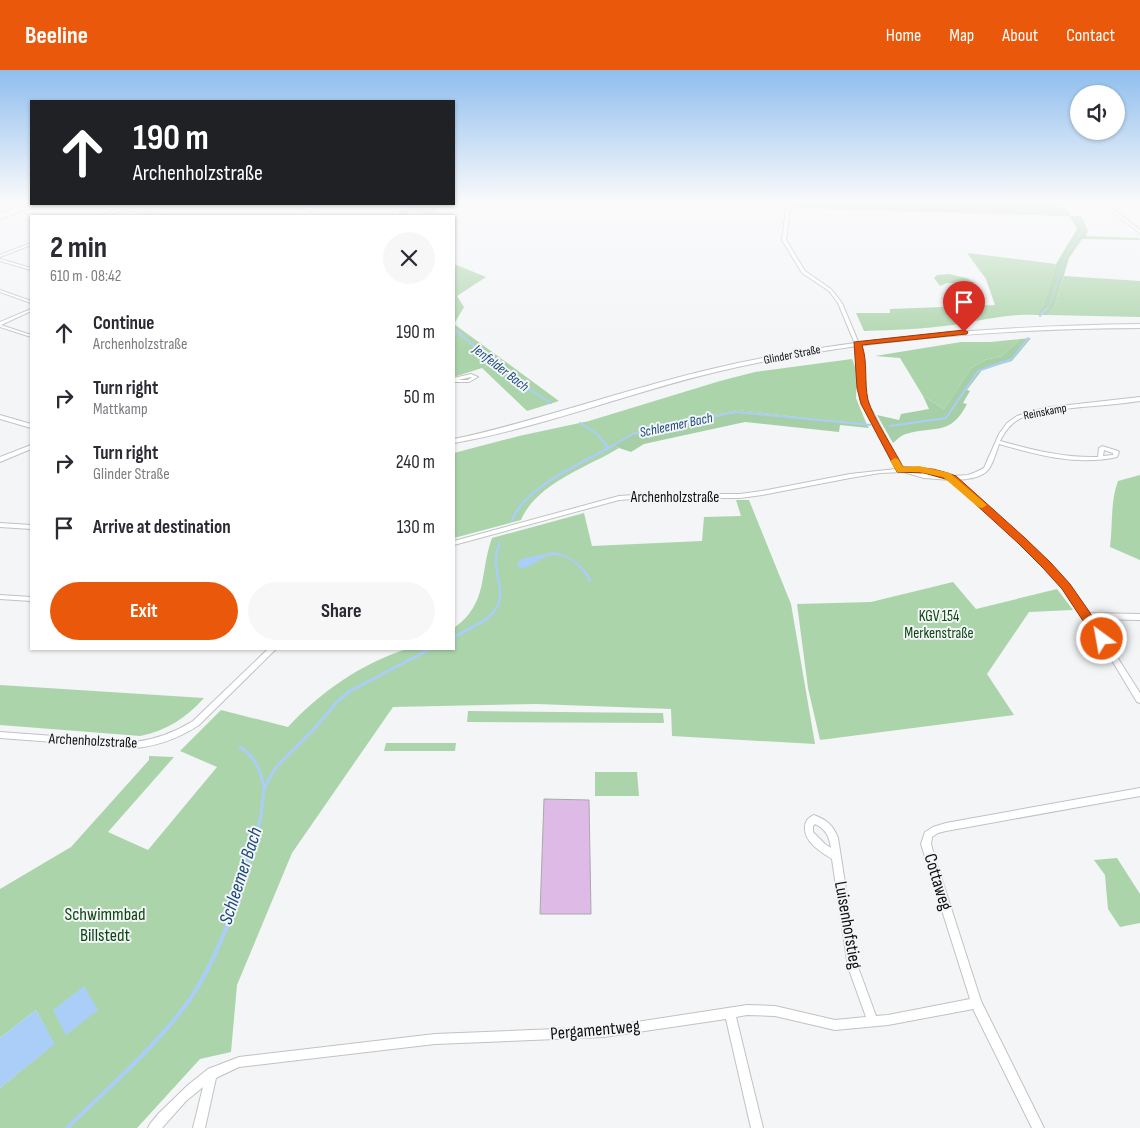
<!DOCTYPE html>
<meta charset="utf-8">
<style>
:root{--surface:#fff;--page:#f7f7f7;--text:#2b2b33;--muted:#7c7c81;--accent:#ea580c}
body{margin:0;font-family:"Sofia Sans Condensed",sans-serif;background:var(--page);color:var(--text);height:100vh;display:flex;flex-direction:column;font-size:19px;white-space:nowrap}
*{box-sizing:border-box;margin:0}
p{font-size:16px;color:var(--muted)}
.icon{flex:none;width:28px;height:28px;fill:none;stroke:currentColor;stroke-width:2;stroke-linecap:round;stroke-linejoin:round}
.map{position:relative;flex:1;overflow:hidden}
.panel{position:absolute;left:30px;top:145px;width:425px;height:435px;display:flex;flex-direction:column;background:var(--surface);border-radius:0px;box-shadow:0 1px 4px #0004}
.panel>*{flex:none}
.guide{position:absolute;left:30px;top:30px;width:425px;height:105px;border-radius:0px;box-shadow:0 1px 4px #0004;background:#202124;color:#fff;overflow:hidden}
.tools{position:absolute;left:1070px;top:15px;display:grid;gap:10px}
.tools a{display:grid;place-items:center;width:55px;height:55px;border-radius:50%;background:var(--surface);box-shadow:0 1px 4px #0004;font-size:25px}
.pin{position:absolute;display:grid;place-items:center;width:42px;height:42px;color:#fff;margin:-51px -21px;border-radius:50% 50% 50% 0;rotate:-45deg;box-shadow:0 0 5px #0007}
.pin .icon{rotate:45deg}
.me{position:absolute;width:55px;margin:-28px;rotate:328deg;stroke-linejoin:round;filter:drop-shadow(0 0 4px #0008)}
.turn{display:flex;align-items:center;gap:18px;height:105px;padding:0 20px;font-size:22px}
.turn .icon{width:65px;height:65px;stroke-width:2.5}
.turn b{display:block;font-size:35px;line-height:42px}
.round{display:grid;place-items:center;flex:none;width:52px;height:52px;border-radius:26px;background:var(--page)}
.summary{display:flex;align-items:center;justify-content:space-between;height:85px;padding:0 20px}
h1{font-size:30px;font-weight:700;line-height:38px}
.button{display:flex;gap:10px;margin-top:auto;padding:10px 20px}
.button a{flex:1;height:58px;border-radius:30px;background:var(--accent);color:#fff;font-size:20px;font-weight:700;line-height:58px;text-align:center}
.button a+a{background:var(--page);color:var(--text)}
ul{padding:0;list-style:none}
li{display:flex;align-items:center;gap:15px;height:65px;padding:0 20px}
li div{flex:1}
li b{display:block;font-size:19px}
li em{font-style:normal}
header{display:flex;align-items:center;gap:30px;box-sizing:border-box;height:70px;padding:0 25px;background:var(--accent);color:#fff}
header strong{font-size:24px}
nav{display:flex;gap:28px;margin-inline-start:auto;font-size:18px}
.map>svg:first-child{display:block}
.green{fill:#acd4ab}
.forest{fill:#a7cfa7}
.water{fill:#abcef8}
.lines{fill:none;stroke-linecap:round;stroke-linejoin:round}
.stream-far4{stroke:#abcef8;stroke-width:1}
.stream-far3{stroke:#abcef8;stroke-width:2}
.stream-far2{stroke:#abcef8;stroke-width:2.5}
.stream-far1{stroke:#abcef8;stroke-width:3}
.stream{stroke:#abcef8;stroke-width:4}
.building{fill:#ddbbe6;stroke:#aaa8aa}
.minor-casing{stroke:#c0c2c4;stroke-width:2}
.tertiary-casing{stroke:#c0c2c4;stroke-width:2}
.secondary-casing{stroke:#c0c2c4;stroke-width:2}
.minor{fill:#fff;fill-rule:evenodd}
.tertiary{fill:#fff;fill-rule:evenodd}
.secondary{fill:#fff;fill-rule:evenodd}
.route{fill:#ea580c;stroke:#983908}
.slow{fill:#f59e0b}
.labels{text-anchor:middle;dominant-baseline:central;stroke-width:4;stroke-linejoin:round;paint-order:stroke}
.far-street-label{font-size:12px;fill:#0f1011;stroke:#f3f5f7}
.far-water-label{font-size:14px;font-style:italic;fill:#18477a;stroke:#f3f5f7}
.street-label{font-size:15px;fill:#0f1011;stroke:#f3f5f7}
.park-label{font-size:15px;fill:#0d4714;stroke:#f3f5f7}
.near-street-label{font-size:18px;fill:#0f1011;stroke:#f3f5f7}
.near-park-label{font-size:18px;fill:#0d4714;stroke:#f3f5f7}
.near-water-label{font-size:19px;font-style:italic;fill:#18477a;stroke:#f3f5f7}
</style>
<header>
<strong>Beeline</strong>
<nav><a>Home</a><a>Map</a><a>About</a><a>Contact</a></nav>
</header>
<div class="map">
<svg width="1140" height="1058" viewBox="0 0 1140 1058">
<rect width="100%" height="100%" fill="#f3f5f7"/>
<g class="green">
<polygon points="797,132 1064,132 1069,136 1062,137 1069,141 1070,146 795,138"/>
<polygon points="382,134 442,134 431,145 410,141 407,146 395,146 401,137"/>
<path d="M967 183 1056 194 1044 233 1037 245C1009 243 980 251 953 255 923 259 893 260 864 261L856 243H890V239L995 235 986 209Z"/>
<polygon points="454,194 486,207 457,226 464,237 454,254 559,331 527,341 482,298 454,307"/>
<polygon points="949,204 966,208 976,213 947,213 940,216 934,208 937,205"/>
<polygon points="1064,206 1140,211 1140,247 1048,245 1055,236"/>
<polygon points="1020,269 1002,286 985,290 971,298 944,339 923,326 900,288 875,286 961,272 990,272"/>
<path d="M852 289 857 302 856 328 867 355 737 340 633 363 616 377 619 378C586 398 537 413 521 450L454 468V383L519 366 589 351 720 311 755 302Z"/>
<path d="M1140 405V490L1110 477C1113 454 1110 433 1118 411Z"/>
<path d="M736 430H749L791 534 815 674 672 666 671 639 537 634 393 637 292 783 237 915 231 982 200 989 137 1058H0V1018L54 974 36 940 0 968V819L71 777 149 690V686L174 687 108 762 148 780 217 697 180 681 221 640 288 657C319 623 362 593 407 579 421 575 440 579 454 579V558C489 533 479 503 492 468L584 443 592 476 702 471 704 447 741 446Z"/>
<polygon points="953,512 976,539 1057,519 1073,540 1029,542 987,604 1014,645 820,670 808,618 797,534 871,532"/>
<path d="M0 615 204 628C186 648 166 661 140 666L0 655Z"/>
<polygon points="468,641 663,643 664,653 467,652"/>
<polygon points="386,673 456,673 455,681 384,681"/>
<polygon points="595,702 637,702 639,726 595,726"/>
<polygon points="1117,788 1140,824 1140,853 1120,857 1108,839 1105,805 1094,790"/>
</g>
<g class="forest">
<polygon points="1070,146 1081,146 1088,161 1086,166 1139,168 1140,170 1082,169 1069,188 1055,236 1048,245 1037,245 1044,233 1056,194 1077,159"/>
<path d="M1031 268 1012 291 982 300 967 320 970 321 963 333 967 334C950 367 935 355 906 364 901 365 897 370 893 373L877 345 899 350 901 344 929 339 923 326 944 339 971 298 985 290 1002 286 1020 269Z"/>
<polygon points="737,340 867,355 869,358 840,355 839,362 745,352 644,374 631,382 616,377 615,374 633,363"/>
</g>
<g class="water">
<path d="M554 482C572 486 584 495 592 511L589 512C582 496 564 480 545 487 536 491 531 498 520 498L517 495 521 489Z"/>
<polygon points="84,916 98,940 66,965 53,940"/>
<polygon points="36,940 55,974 0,1018 0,968"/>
</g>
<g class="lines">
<g class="stream-far4">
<polyline points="401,146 412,134"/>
<polyline points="1046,240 1050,235 1065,187 1083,159 1067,136"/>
</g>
<g class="stream-far3">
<polyline points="1040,246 1047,238"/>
<polyline points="454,259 513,309 551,333"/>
<polyline points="580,353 597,364 607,376"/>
<polyline points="890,356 946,348 978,301 1012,289 1028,268"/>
<polyline points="612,376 633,364 736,342 870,355"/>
</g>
<g class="stream-far2">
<polyline points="607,375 607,379"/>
<path d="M512 450C526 416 583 393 614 375"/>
<path d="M485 550C518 525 485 503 500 473"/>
</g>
<g class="stream-far1">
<polyline points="454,567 487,549"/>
<path d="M240 677C255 687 261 700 264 718"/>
<polyline points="254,773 261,747 264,718 277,696 314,659 337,632 350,621 430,579"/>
</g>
<path class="stream" d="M67 1058C106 1020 149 983 182 940 217 895 239 827 254 772"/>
</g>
<polygon class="building" points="544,729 589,730 591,844 540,844"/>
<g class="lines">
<defs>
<g id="minor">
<path d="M787 132H791L786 170 805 201 831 219 842 233 862 281 866 329 902 398 933 399 953 406 968 405 976 402 984 398 999 364 1007 353 1017 346 1032 341 1051 337 1140 327V331C1114 335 1088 336 1063 339 1049 341 1033 342 1021 348 1011 353 1005 361 1000 371 1033 380 1064 388 1098 387L1099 378 1102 376 1118 381 1119 382 1117 387C1077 396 1038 385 999 374 997 380 992 396 988 400 981 408 967 409 957 410 1004 452 1054 491 1090 543L1140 544V550L1093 549 1140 623V633L1137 632 1093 559 1063 518 1023 475 951 410 924 408 903 402 880 403 850 408 762 425 740 428H649L619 430 454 475V471L619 426 649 424H740L762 421 850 404 896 399 860 329 858 281 838 233 829 221 802 203 782 170ZM1104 380 1113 383V385L1103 386ZM913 401 932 403 941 406Z"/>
<polygon points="1099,132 1103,132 1140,160 1140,163"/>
<polygon points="30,133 33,134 0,145 0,143"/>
<path d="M104 134C111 134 117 136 123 137 127 137 132 134 137 134L128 138 165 146H159L125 139 106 146H101L121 138Z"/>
<polygon points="281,134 287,134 316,139 323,134 327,134 310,146 306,146 313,141"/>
<polygon points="401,134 404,135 396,146 392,146"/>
<polygon points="31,173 31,175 0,187 0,185"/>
<polygon points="0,189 31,198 31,200 0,191"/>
<polygon points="0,220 31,231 31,233 0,222"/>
<polygon points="31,239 31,241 1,255 31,265 31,267 0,257 0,252"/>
<path d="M471 304 478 307 469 312H454V308ZM471 307H472L468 310H458Z"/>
<polygon points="0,453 31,455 31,459 0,457"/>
<polygon points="0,525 31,527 31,531 0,529"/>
<path d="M268 579H276L199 655C179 668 158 676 135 678L0 668V662L135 672C157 669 175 662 193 651Z"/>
<path d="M1140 718V726L946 761 938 763 932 767 931 774 934 785 981 931 1044 1058H1032L973 939 888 955 835 960 775 946 747 945 736 947 763 1058H751L726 949 604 967 435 974 239 997 216 1008 205 1058H193L203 1017 186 1031 162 1058H148L150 1054 159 1043 188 1015 208 999 239 987 435 964 604 957 747 935 775 936 835 950 866 947 848 897 832 789C821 782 804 772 805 757 805 751 809 747 814 745 827 750 833 755 838 768L858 897 876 946 888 945 970 929 921 774 925 762 933 757 946 753ZM815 754C826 759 829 766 831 778L825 774 813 762V756Z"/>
</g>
<polygon id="tertiary" points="31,375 31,379 0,392 0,387"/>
<g id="secondary">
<polygon points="34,134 40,134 0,149 0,145"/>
<path d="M1140 254V258C998 259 855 269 716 302 628 323 543 357 454 373V369C543 350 628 318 716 298 855 266 998 256 1140 254Z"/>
<polygon points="0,345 31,354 31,358 0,349"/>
</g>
</defs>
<use href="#minor" class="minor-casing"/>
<use href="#tertiary" class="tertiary-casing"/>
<use href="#secondary" class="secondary-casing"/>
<use href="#minor" class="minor"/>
<use href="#tertiary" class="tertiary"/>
<use href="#secondary" class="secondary"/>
</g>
<linearGradient id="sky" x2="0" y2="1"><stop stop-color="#8fbeee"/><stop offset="0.47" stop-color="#fafafb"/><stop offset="1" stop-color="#fafafb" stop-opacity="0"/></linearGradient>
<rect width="1140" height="280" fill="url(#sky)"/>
<path class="route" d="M964 260 968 262 967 264 862 275C868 293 864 312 868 330 873 348 894 379 903 397 922 397 938 399 956 406L1025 468 1051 493 1070 514 1106 566 1108 569 1106 572H1097L1062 519 1043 498 1018 473 949 410 924 403 897 402 861 334 857 318 854 272Z"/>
<polygon class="slow" points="895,388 898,389 903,397 919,396 950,403 987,435 982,438 978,437 943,407 919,402 897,402 890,391"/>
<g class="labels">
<g class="far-street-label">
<text transform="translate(792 285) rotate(-11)">Glinder Straße</text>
<text transform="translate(1045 342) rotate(-11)">Reinskamp</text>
</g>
<g class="far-water-label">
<text transform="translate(501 298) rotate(38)">Jenfelder Bach</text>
<text transform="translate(676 355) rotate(-12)">Schleemer Bach</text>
</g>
<g class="street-label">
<text x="675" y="427">Archenholzstraße</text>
<text transform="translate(93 671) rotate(3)">Archenholzstraße</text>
</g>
<g class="park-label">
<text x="939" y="546">KGV 154<tspan x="939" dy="17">Merkenstraße</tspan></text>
</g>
<g class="near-street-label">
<text transform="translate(938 812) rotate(73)">Cottaweg</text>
<text transform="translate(848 855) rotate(80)">Luisenhofstieg</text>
<text transform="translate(595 960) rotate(-5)">Pergamentweg</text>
</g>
<g class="near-park-label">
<text x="105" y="844">Schwimmbad<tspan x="105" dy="21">Billstedt</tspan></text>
</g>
<g class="near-water-label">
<text transform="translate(241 806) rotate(-72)">Schleemer Bach</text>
</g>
</g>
</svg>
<div class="tools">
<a><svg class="icon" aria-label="sound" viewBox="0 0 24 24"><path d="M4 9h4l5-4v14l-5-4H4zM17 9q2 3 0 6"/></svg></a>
</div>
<div class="pin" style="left:964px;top:262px;background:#d93025"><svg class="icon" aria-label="arrive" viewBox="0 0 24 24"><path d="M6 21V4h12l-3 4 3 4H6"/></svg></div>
<svg class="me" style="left:1102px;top:569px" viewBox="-20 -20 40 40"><circle r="17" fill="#ea580c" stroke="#fff" stroke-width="3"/><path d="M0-11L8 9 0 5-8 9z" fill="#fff"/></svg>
<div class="guide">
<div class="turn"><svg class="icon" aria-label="ahead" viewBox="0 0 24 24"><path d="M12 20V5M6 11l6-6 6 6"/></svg><div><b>190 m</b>Archenholzstraße</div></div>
</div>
<section class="panel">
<div class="summary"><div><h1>2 min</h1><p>610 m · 08:42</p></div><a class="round"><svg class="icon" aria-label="close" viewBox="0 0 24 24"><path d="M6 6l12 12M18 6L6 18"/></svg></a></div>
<ul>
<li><svg class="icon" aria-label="ahead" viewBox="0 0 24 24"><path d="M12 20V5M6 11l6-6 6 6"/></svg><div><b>Continue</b><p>Archenholzstraße</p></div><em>190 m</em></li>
<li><svg class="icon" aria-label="right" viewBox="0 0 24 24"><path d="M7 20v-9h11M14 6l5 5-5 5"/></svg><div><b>Turn right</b><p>Mattkamp</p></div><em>50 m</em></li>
<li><svg class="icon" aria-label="right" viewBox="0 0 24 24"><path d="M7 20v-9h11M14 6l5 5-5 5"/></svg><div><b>Turn right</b><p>Glinder Straße</p></div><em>240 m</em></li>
<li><svg class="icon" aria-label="arrive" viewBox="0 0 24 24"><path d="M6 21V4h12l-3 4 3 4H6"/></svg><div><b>Arrive at destination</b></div><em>130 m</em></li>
</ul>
<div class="button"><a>Exit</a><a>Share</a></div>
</section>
</div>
